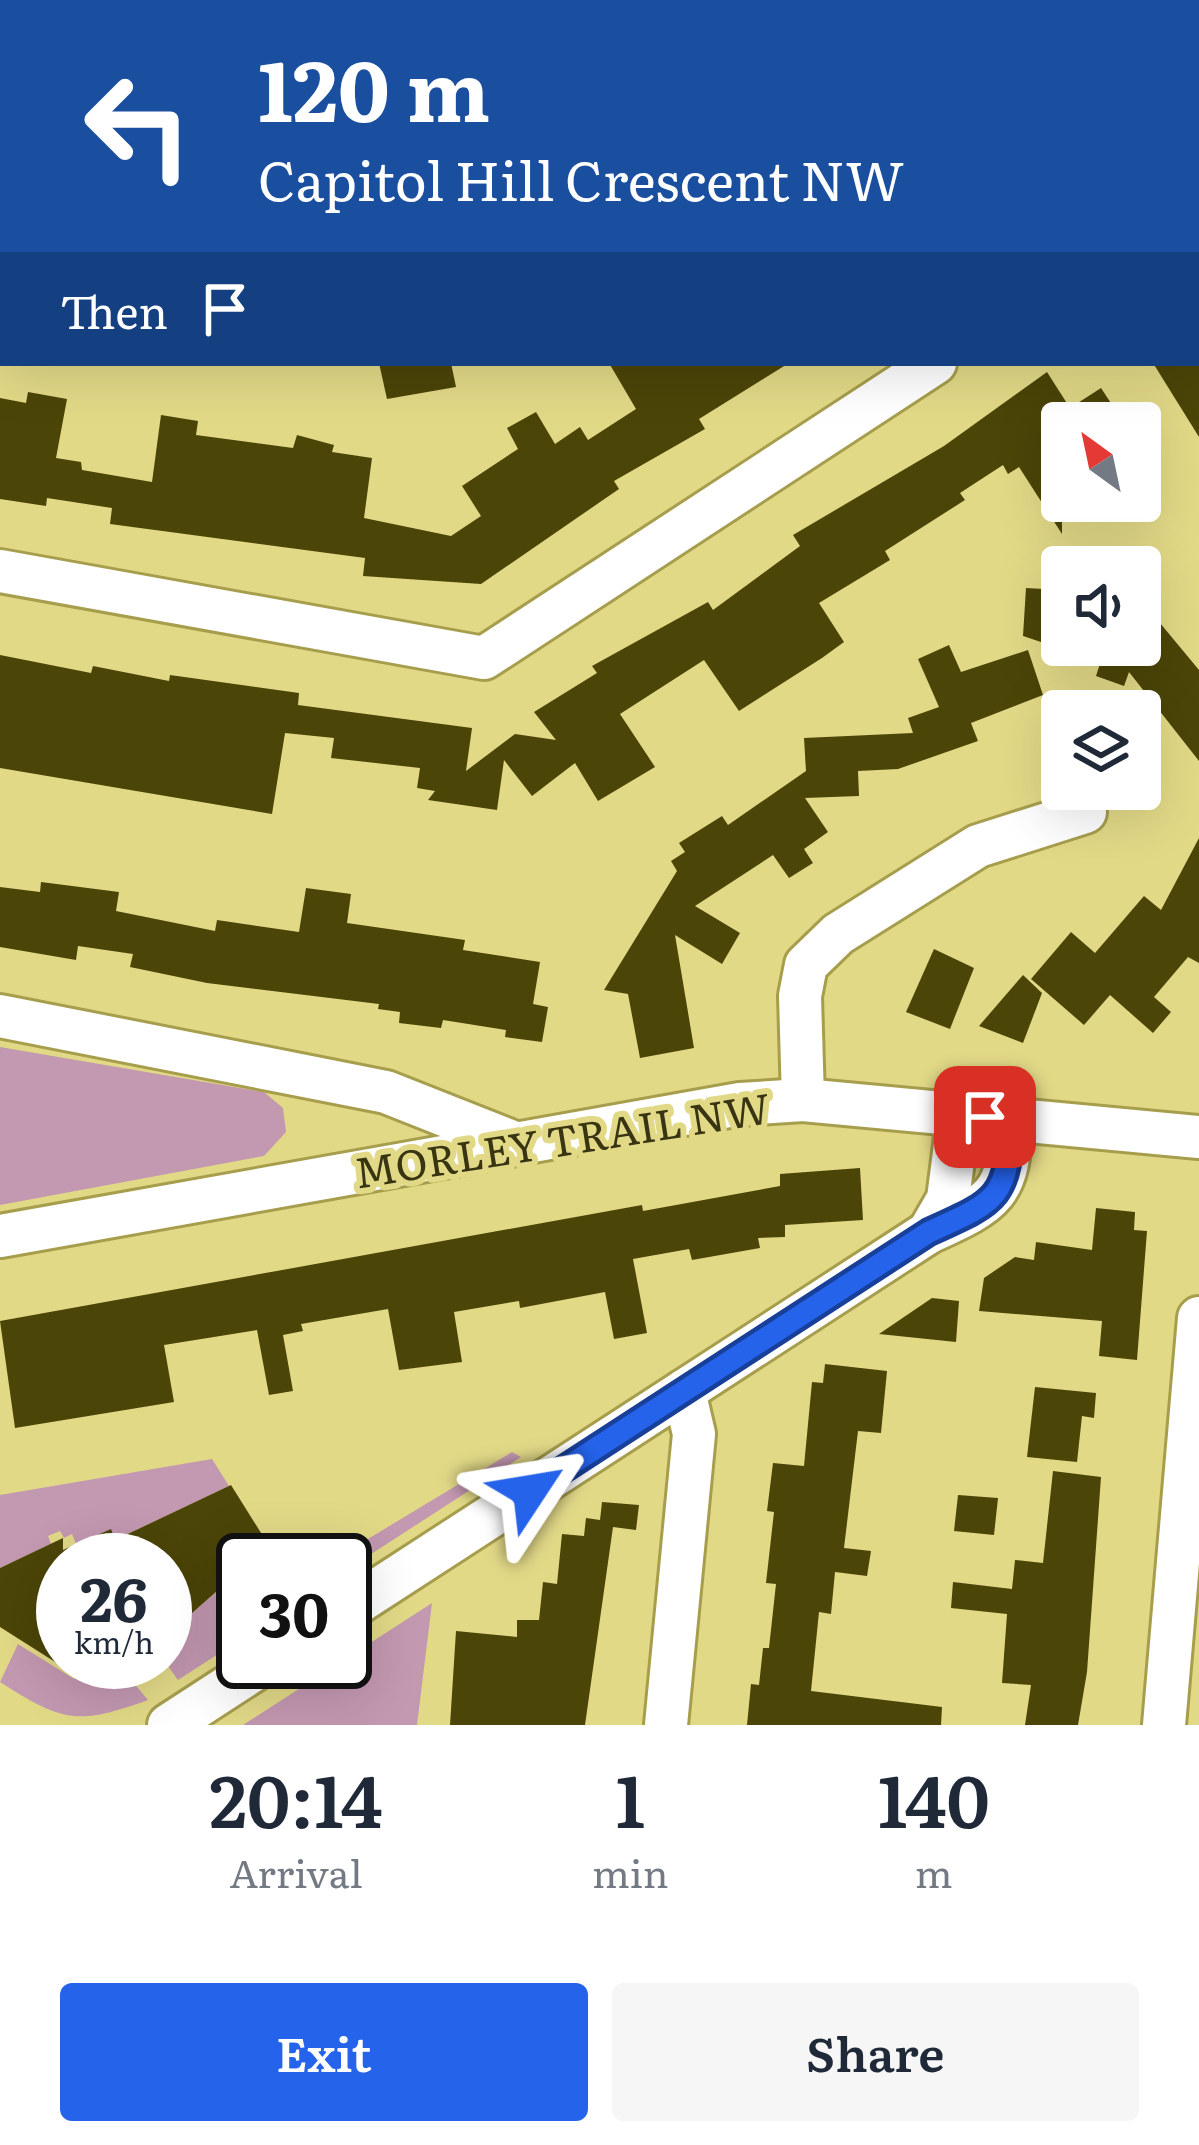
<!DOCTYPE html>
<style>
:root{--surface:#fff;--page:#f6f6f7;--text:#1f2937;--muted:#747a83;--accent:#2563eb}
body{margin:0;font-family:Literata,serif;background:var(--page);color:var(--text);height:100vh;display:flex;flex-direction:column;font-size:45px;white-space:nowrap}
*{box-sizing:border-box;margin:0}
p{font-size:39px;color:var(--muted)}
.icon{flex:none;width:66px;height:66px;fill:none;stroke:currentColor;stroke-width:2;stroke-linecap:round;stroke-linejoin:round}
.map{position:relative;height:1725px;overflow:hidden}
.sheet{display:flex;flex-direction:column;background:var(--surface);flex:1}
.sheet>*{flex:none}
.hud{position:absolute;left:0px;top:0px;width:1200px;height:366px;box-shadow:0 12px 48px #0002;background:#1a4fa0;color:#fff;overflow:hidden}
.needle{width:78px;rotate:327deg}
.buttons{position:absolute;left:1041px;top:402px;display:grid;gap:24px}
.buttons a{display:grid;place-items:center;width:120px;height:120px;border-radius:12px;background:var(--surface);box-shadow:0 12px 48px #0002;font-size:60px}
.speed{position:absolute;left:36px;top:1533px;display:flex;gap:24px;font-size:60px;font-weight:700;text-align:center}
.speed>*{display:grid;place-content:center;width:156px;height:156px;border-radius:50%;background:var(--surface);box-shadow:0 12px 48px #0002;line-height:1}
.speed small{font-size:30px;font-weight:400}
.speed .limit{border:6px solid #111;border-radius:18px;background:#fff;color:#111}
.pin{position:absolute;display:grid;place-items:center;width:102px;height:102px;color:#fff;margin:-51px;border-radius:24px;box-shadow:0 6px 18px #0006}
.me{position:absolute;width:132px;margin:-66px;rotate:57deg;stroke-linejoin:round;filter:drop-shadow(0 0 9px #0008)}
.turn{display:flex;align-items:center;gap:42px;height:252px;padding:0 60px;font-size:54px}
.turn .icon{width:156px;height:156px;stroke-width:2.5}
.turn b{display:block;font-size:84px;line-height:102px}
.then{display:flex;align-items:center;height:114px;padding:0 60px;background:#0003;gap:24px;font-size:45px}
.eta{display:flex;justify-content:space-evenly;align-items:center;height:204px;text-align:center}
.eta b{font-size:72px;font-weight:600;line-height:84px}
.action{display:flex;gap:24px;margin-top:auto;padding:24px 60px}
.action a{flex:1;height:138px;border-radius:12px;background:var(--accent);color:#fff;font-size:48px;font-weight:600;line-height:138px;text-align:center}
.action a+a{background:var(--page);color:var(--text)}
.map>svg:first-child{display:block}
.green{fill:#c398b1}
.building{fill:#4c4508}
.lines{fill:none;stroke-linecap:round;stroke-linejoin:round}
.minor-casing{stroke:#a79e4d;stroke-width:48}
.minor{stroke:#fff;stroke-width:42}
.route-casing{stroke:#184099;stroke-width:30}
.route{stroke:#2563eb;stroke-width:21}
.labels{text-anchor:middle;dominant-baseline:central;stroke-width:12;stroke-linejoin:round;paint-order:stroke}
.street-label{font-size:42px;fill:#393513;stroke:#e2d987}
</style>
<div class="map">
<svg width="1199" height="1725" viewBox="0 0 1199 1725">
<rect width="100%" height="100%" fill="#e2d987"/>
<g class="green">
<polygon points="0,1047 264,1092 283,1108 286,1132 264,1156 0,1205"/>
<polygon points="512,1452 521,1457 345,1571 345,1560 333,1560"/>
<polygon points="212,1459 229,1486 115,1540 76,1544 72,1534 64,1538 60,1531 48,1536 51,1544 0,1568 0,1495"/>
<polygon points="232,1578 243,1587 243,1638 178,1680 165,1662 165,1637"/>
<polygon points="432,1603 417,1725 243,1725"/>
<path d="M18 1644 74 1679 94 1662H116L148 1700C78 1725 64 1723 0 1682Z"/>
</g>
<g class="building">
<polygon points="379,363 451,363 456,387 387,399"/>
<polygon points="609,363 789,363 699,419 705,429 614,481 619,489 481,584 363,576 365,558 110,524 112,508 47,498 46,506 0,499 0,398 26,403 28,392 67,399 56,458 81,462 82,470 152,482 161,415 198,421 196,435 293,448 297,435 334,445 332,452 372,458 364,518 451,536 481,516 462,486 518,449 507,428 536,412 555,444 580,427 588,440 636,409"/>
<polygon points="1153,363 1199,363 1199,437"/>
<polygon points="1047,372 1070,408 1101,388 1124,423 1062,423 1062,534 1019,467 1008,474 1003,465 960,493 965,500 885,551 890,560 819,603 844,642 822,658 739,711 704,660 620,714 655,767 598,801 575,763 532,796 504,760 497,810 428,800 435,791 417,788 420,768 331,758 334,738 285,733 272,814 0,768 0,655 91,673 93,666 169,681 170,675 299,693 298,705 472,728 466,771 515,734 556,740 534,712 597,673 592,666 708,602 713,610 800,546 793,535 944,446"/>
<polygon points="1026,588 1062,590 1062,649 1023,636"/>
<polygon points="1160,623 1199,670 1199,761 1129,672 1124,686 1096,676 1106,645 1140,645 1140,630 1155,635"/>
<polygon points="949,645 961,672 1028,650 1043,695 971,723 978,741 898,769 858,771 859,796 805,798 828,832 804,849 813,863 789,878 773,855 695,906 740,933 722,964 675,935 694,1048 640,1058 628,994 604,990 677,871 671,861 685,852 679,843 722,816 728,825 806,771 804,738 913,733 908,718 939,707 918,659"/>
<polygon points="1199,838 1199,963 1188,957 1154,997 1171,1012 1153,1033 1110,995 1084,1025 1031,979 1071,932 1095,953 1144,896 1161,910"/>
<polygon points="41,882 119,892 116,911 215,931 217,920 299,932 306,888 351,894 347,923 465,940 463,950 540,962 533,1004 548,1007 542,1042 505,1037 506,1030 443,1020 441,1028 399,1023 400,1012 378,1009 379,1004 207,983 130,967 133,954 78,946 76,960 0,947 0,887 40,892"/>
<polygon points="934,949 974,968 950,1029 906,1012"/>
<polygon points="1023,975 1042,993 1023,1043 979,1026"/>
<polygon points="860,1168 863,1220 785,1225 785,1237 758,1238 760,1248 692,1260 689,1249 633,1259 647,1333 614,1339 605,1292 520,1308 519,1301 454,1312 462,1362 399,1370 388,1309 301,1324 303,1331 283,1335 293,1391 269,1395 257,1330 164,1345 174,1402 15,1428 0,1321 642,1205 643,1211 780,1186 780,1174"/>
<polygon points="1096,1208 1135,1212 1134,1230 1147,1231 1137,1360 1099,1356 1102,1321 979,1311 984,1278 1015,1257 1034,1260 1036,1242 1092,1250"/>
<polygon points="932,1298 959,1301 956,1342 879,1334"/>
<polygon points="825,1364 887,1371 881,1433 858,1431 844,1548 871,1551 867,1576 835,1572 831,1614 819,1612 811,1691 942,1707 941,1725 747,1725 751,1684 759,1685 763,1648 769,1648 776,1584 766,1583 774,1512 767,1511 773,1463 804,1466 812,1382 823,1383"/>
<polygon points="1035,1387 1096,1393 1094,1418 1082,1416 1077,1462 1027,1457"/>
<polygon points="1053,1471 1101,1477 1087,1672 1078,1725 1025,1725 1031,1685 1002,1683 1007,1614 951,1608 953,1582 1012,1589 1015,1560 1043,1563"/>
<polygon points="231,1485 278,1560 243,1560 243,1568 165,1637 165,1560 63,1560 63,1667 0,1627 0,1568 63,1538 63,1550 111,1529 115,1540"/>
<polygon points="958,1495 998,1498 994,1535 954,1531"/>
<polygon points="602,1502 639,1505 636,1530 613,1527 585,1725 450,1725 456,1631 517,1637 517,1620 539,1620 543,1582 557,1584 562,1534 584,1536 586,1518 600,1520"/>
</g>
<g class="lines">
<defs>
<g id="minor">
<polyline points="1136,0 1138,3"/>
<polyline points="699,3 704,0"/>
<polyline points="1197,97 1199,101"/>
<polyline points="0,144 3,145"/>
<polyline points="1197,191 1199,190"/>
<polyline points="0,571 484,658 935,363"/>
<polyline points="0,1016 386,1092 515,1143"/>
<polyline points="803,1100 800,996 806,965 838,934 978,846 1085,812"/>
<polyline points="929,1232 948,1199 959,1114"/>
<polyline points="0,1236 740,1104 803,1100 1199,1137"/>
<path d="M345 1611 929 1232C995 1202 1009 1195 1011 1120"/>
<polyline points="169,1725 266,1662"/>
<polyline points="666,1725 694,1434 684,1391"/>
<polyline points="1164,1725 1199,1318"/>
</g>
</defs>
<use href="#minor" class="minor-casing"/>
<use href="#minor" class="minor"/>
</g>
<g class="lines">
<defs>
<path id="route" d="M530 1491 929 1232C998 1201 1008 1198 1011 1120L985 1117"/>
</defs>
<use href="#route" class="route-casing"/>
<use href="#route" class="route"/>
</g>
<g class="labels">
<g class="street-label">
<text transform="translate(562 1138) rotate(-9)">MORLEY TRAIL NW</text>
</g>
</g>
</svg>
<div class="buttons">
<a><svg class="needle" viewBox="-14 -14 28 28"><path d="M0-13l5 13h-10z" fill="#e53935"/><path d="M0 13l5-13h-10z" fill="#747a83"/></svg></a>
<a><svg class="icon" aria-label="sound" viewBox="0 0 24 24"><path d="M4 9h4l5-4v14l-5-4H4zM17 9q2 3 0 6"/></svg></a>
<a><svg class="icon" aria-label="layers" viewBox="0 0 24 24"><path d="M12 4l9 5-9 5-9-5zM3 14l9 5 9-5"/></svg></a>
</div>
<div class="speed"><div>26<small>km/h</small></div><div class="limit">30</div></div>
<div class="pin" style="left:985px;top:1117px;background:#d93025"><svg class="icon" aria-label="arrive" viewBox="0 0 24 24"><path d="M6 21V4h12l-3 4 3 4H6"/></svg></div>
<svg class="me" style="left:530px;top:1491px" viewBox="-20 -20 40 40"><path d="M0-17L14 15 0 8-14 15z" fill="#2563eb" stroke="#fff" stroke-width="4"/></svg>
<div class="hud">
<div class="turn"><svg class="icon" aria-label="left" viewBox="0 0 24 24"><path d="M17 20v-9H6M10 6l-5 5 5 5"/></svg><div><b>120 m</b>Capitol Hill Crescent NW</div></div>
<div class="then">Then<svg class="icon" aria-label="arrive" viewBox="0 0 24 24"><path d="M6 21V4h12l-3 4 3 4H6"/></svg></div>
</div>
</div>
<section class="sheet">
<div class="eta">
<div><b>20:14</b><p>Arrival</p></div>
<div><b>1</b><p>min</p></div>
<div><b>140</b><p>m</p></div>
</div>
<div class="action"><a>Exit</a><a>Share</a></div>
</section>
